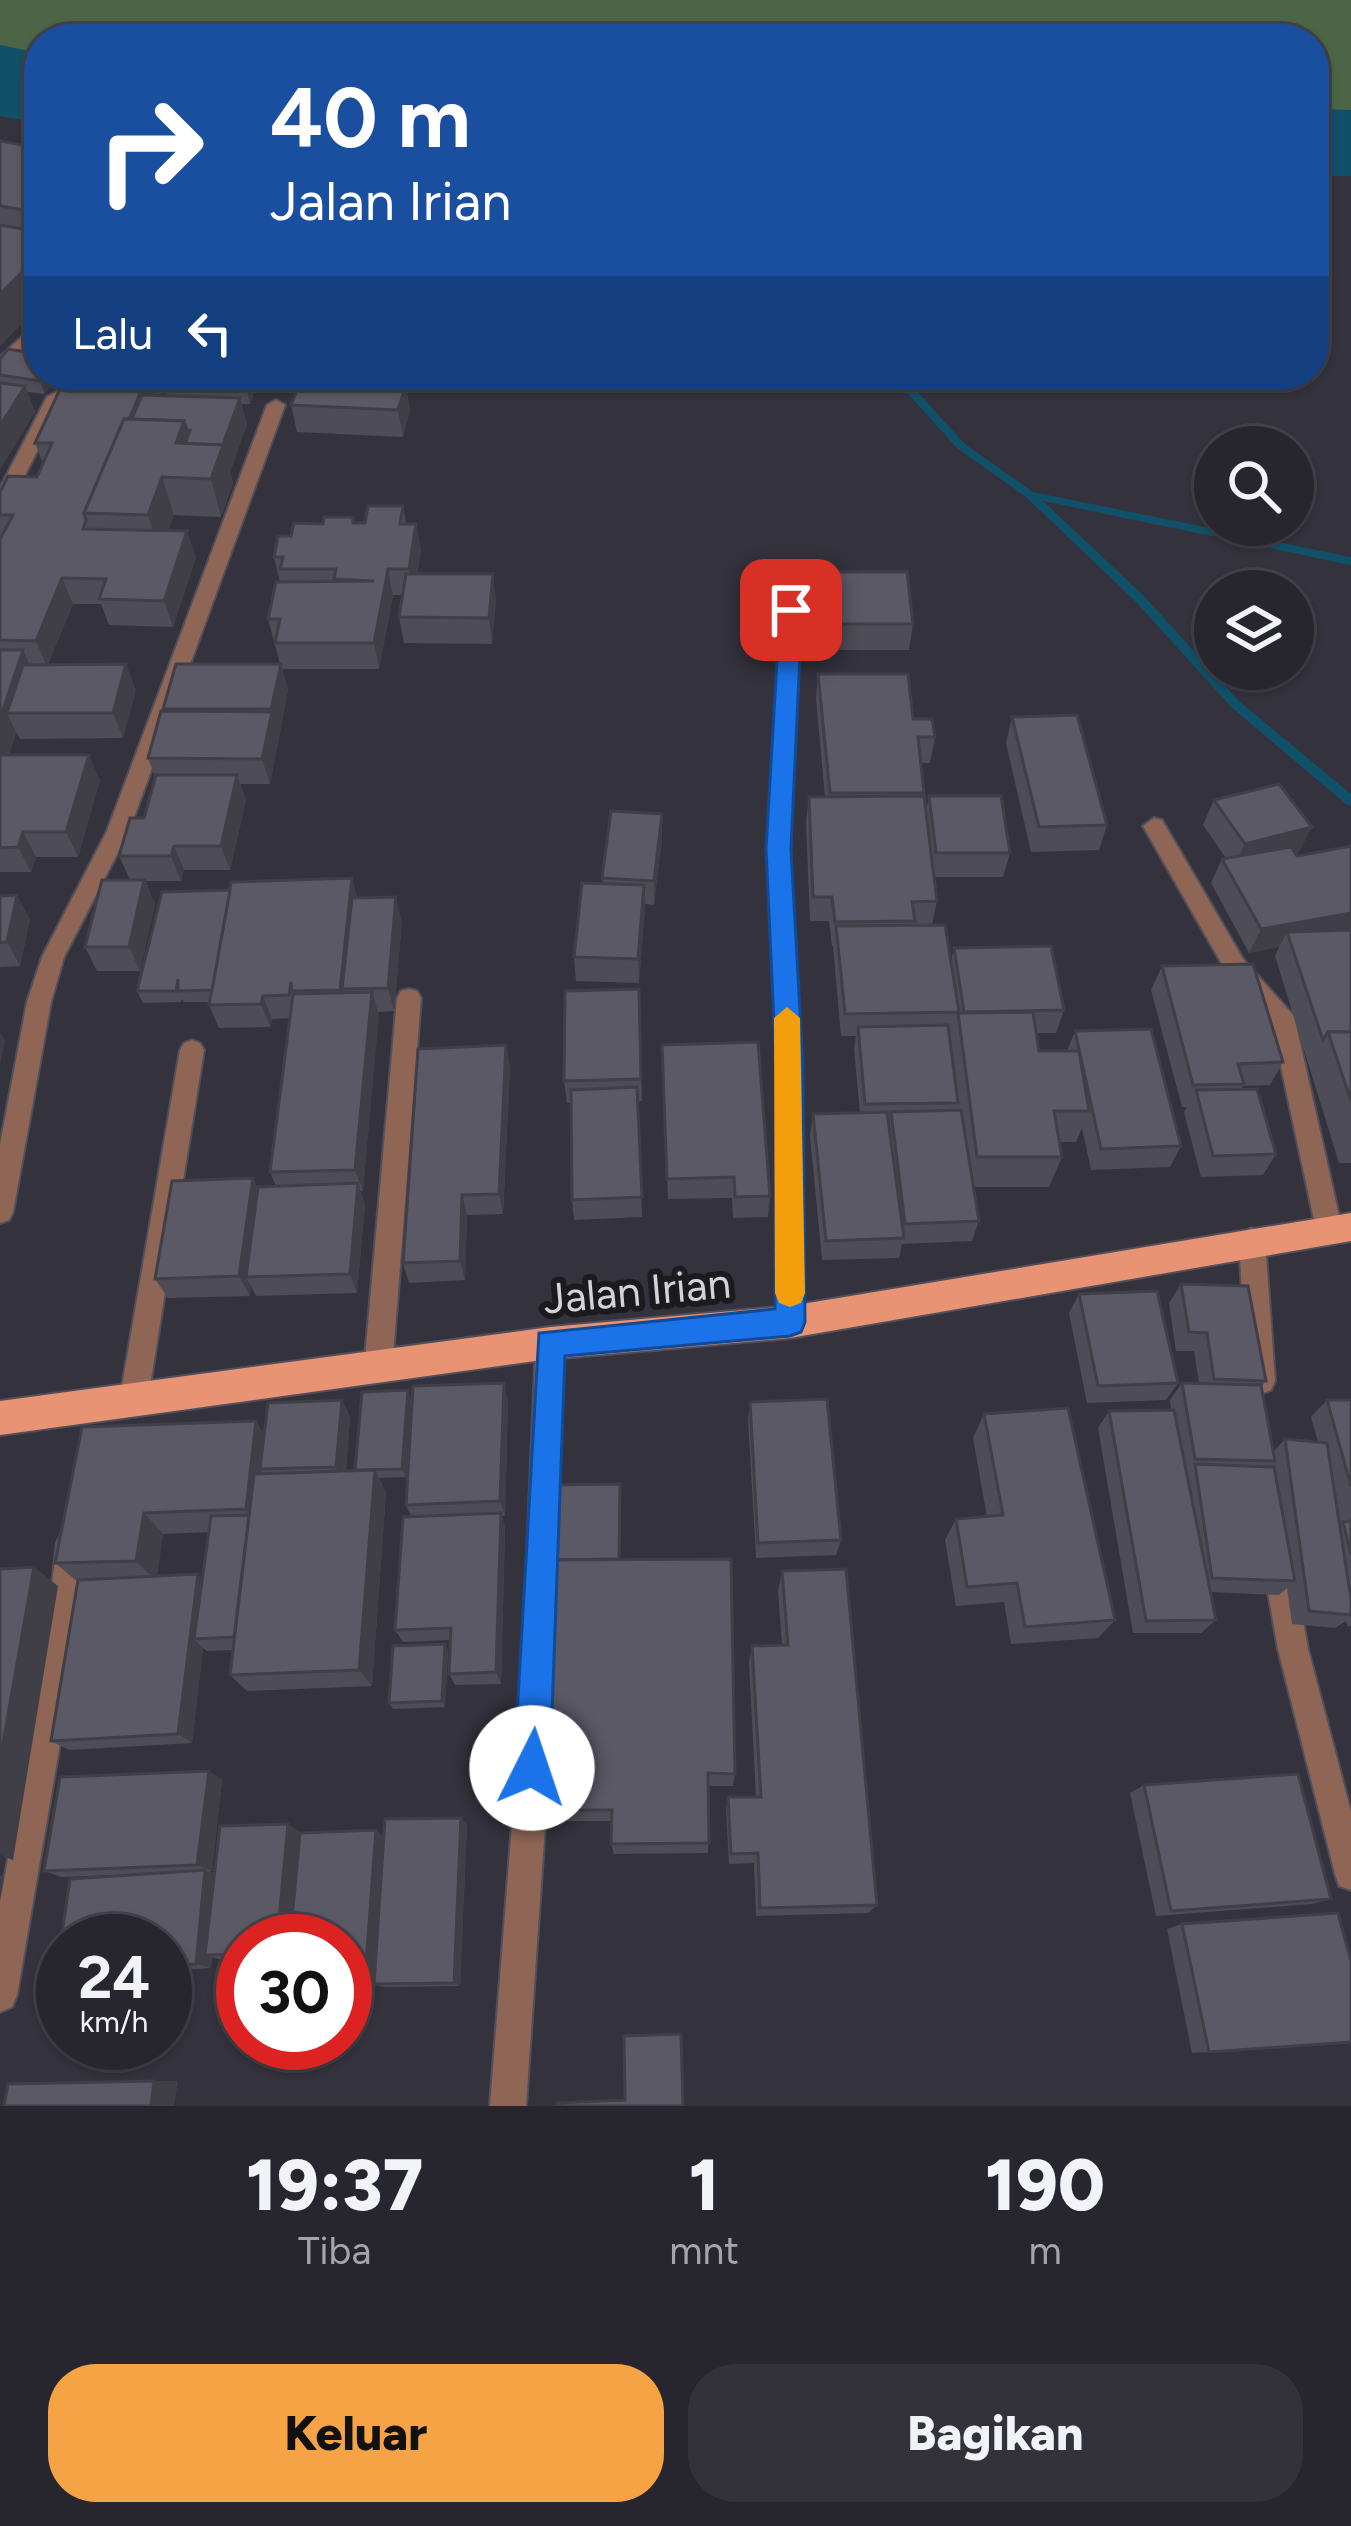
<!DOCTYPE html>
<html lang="id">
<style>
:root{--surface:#27262e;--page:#33323a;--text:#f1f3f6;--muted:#a4a5aa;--line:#43434a;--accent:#f5a345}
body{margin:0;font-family:Figtree,sans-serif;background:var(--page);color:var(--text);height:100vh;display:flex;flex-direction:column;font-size:45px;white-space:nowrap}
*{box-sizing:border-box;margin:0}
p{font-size:39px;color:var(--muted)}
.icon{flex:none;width:66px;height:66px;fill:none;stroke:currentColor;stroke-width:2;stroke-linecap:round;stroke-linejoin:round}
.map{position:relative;height:2106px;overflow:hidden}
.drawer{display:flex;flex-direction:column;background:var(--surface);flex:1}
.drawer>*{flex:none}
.hud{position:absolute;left:24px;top:24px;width:1305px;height:366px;border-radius:48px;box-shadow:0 3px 9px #0004,0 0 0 3px var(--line);background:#1a4fa0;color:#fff;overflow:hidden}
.tools{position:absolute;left:1194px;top:426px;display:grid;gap:24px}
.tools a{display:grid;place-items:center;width:120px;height:120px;border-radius:50%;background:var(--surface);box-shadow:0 3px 9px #0004,0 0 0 3px var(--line);font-size:60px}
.speed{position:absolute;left:36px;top:1914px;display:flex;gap:24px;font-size:60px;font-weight:700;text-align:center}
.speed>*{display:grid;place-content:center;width:156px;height:156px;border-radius:50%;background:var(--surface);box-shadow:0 3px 9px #0004,0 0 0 3px var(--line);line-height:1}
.speed small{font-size:30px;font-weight:400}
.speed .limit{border:18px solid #d22;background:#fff;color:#111}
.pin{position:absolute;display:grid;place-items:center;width:102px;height:102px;color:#fff;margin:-51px;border-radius:24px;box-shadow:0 6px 18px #0006}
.me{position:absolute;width:132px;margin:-66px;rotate:4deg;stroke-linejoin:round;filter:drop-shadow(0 0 9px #0008)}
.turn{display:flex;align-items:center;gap:42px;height:252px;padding:0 48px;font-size:54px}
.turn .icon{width:156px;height:156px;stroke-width:2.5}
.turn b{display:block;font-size:84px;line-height:102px}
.then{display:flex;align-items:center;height:114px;padding:0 48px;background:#0003;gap:24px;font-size:45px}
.eta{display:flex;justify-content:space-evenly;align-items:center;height:204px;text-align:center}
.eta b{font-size:72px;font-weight:800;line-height:84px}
.button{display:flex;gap:24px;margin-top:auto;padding:24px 48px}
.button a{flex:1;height:138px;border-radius:48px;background:var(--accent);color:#111;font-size:48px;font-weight:800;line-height:138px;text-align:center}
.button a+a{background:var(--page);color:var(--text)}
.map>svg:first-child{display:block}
.green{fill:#4b6546}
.water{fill:#115069}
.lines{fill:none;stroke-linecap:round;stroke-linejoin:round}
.stream{fill:#115069;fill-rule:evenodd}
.minor-casing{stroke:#514f59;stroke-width:4}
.primary-casing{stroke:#514f59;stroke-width:4}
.minor{fill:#8f6556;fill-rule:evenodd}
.primary{fill:#e99375;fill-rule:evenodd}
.wall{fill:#4e4d57;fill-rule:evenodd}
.shaded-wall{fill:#403e47}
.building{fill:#5b5965;stroke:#403e47;stroke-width:3}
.route{fill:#1a73e8;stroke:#114b97;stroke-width:3}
.slow{fill:#f59e0b}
.labels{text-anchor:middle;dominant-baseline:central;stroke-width:12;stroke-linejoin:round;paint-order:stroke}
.street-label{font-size:42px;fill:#d3d3d9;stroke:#1b1b1f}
</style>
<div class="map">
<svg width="1351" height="2106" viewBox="0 0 1351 2106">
<rect width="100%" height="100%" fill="#34323d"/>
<polygon class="green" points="0,0 1351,0 1351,118 1314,117 1314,39 39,39 39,62 0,52"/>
<g class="water">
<polygon points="0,45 39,53 39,123 0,116"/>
<polygon points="1314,109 1351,110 1351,176 1314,176"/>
</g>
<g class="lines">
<polygon class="stream" points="891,375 902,375 965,444 1033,492 1351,557 1351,565 1043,501 1144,596 1239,701 1351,794 1351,806 1346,804 1231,707 1136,602 1026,497 957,448"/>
<defs>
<g id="minor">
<polygon points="39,321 39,336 0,372 0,357"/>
<polygon points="56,392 65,397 9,506 0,512 0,488 47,397"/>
<polygon points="276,400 285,405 129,831 64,957 51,1002 13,1212 9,1220 0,1223 0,1145 27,1002 42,957 107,831 267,405"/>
<polygon points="791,604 801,610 790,849 801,1065 803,1322 799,1331 790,1334 781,1331 777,1322 777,1065 768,849 781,610"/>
<polygon points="1154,818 1162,820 1243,959 1294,1016 1342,1229 1338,1237 1329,1241 1320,1237 1316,1229 1271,1020 1227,973 1143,826"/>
<polygon points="409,989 417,991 421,998 392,1369 388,1378 378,1382 368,1378 364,1369 397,998 401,991"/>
<polygon points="192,1040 200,1043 204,1050 148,1398 144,1407 134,1411 124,1407 120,1398 180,1050 184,1043"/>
<polygon points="1252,1228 1261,1232 1265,1240 1275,1381 1271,1390 1261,1394 1251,1390 1247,1381 1239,1240 1243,1232"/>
<polygon points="550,1330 560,1334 564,1343 552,1722 526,2106 490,2106 520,1722 536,1343 540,1334"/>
<polygon points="72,1528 82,1533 87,1543 68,1697 17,1995 12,2007 0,2012 0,1902 38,1697 57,1543 62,1533"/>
<polygon points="1277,1544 1287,1549 1292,1559 1308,1649 1351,1812 1351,1890 1339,1886 1335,1874 1278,1649 1262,1559 1267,1549"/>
</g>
<polygon id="primary" points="1351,1213 1351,1241 790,1338 550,1359 0,1435 0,1401 550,1327 790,1306"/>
</defs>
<use href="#minor" class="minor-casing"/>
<use href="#primary" class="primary-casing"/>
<use href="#minor" class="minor"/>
<use href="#primary" class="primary"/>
</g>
<g class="wall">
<polygon points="0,141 39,148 39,305 0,346"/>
<polygon points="39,354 45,394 27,392 35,412 0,469 0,359"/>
<polygon points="84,375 260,375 250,404 241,404 247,424 230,472 233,483 221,517 174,515 168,531 196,557 173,627 109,625 101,604 73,604 48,664 136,690 123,738 20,739 16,732 9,755 100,780 78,857 36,857 31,872 0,872 0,492 37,477 43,464 35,443 78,390"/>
<polygon points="303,375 402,375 396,384 410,410 403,437 297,432 291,405 334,390 337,381"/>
<polygon points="403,506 406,524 416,524 421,550 417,574 496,600 492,644 404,643 399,617 402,595 393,595 379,669 282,669 288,690 270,784 240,784 246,800 230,870 184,870 181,881 145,881 155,904 140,971 97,971 85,947 130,880 119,856 144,818 155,777 148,758 164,711 163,709 280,664 268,619 280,582 274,557 291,536 355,523 365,523"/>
<polygon points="815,572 913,624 909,650 816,650 812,598"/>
<polygon points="818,674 913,719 935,737 930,763 921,763 926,811 929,796 1010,853 1003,877 934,877 937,901 932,925 951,961 954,948 1064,1010 1056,1033 1037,1033 1039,1051 1067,1051 1075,1031 1181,1146 1170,1167 1091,1170 1082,1128 1076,1142 1059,1142 1062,1157 1049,1187 973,1187 979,1221 972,1241 902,1244 899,1258 822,1260 810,1136 813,1114 860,1113 854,1049 856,1036 841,1036 833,946 832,946 829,921 810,921 806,822 809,797 825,797 816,699"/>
<polygon points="1012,717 1107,825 1099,850 1031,852 1006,743"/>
<polygon points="1214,800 1299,852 1295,853 1297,856 1351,846 1351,1163 1339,1163 1275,956 1279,947 1249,953 1211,883 1222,859 1226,858 1203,825"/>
<polygon points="662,838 654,905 645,904 639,983 576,981 574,957 603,883 602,878"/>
<polygon points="352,878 357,898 402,921 394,1011 378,1012 363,1191 360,1191 365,1204 357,1293 256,1296 251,1286 250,1296 168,1298 155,1279 253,1178 258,1189 276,1186 270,1172 290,1018 272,1019 270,1027 219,1028 209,1005 210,1002 184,1002 182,999 181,1002 143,1003 137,991 230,890"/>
<polygon points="0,896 30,919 20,966 0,967"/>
<polygon points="1162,966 1283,1062 1270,1085 1243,1086 1241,1089 1276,1154 1263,1175 1201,1177 1184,1112 1187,1107 1182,1107 1151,990"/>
<polygon points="639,989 642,1101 638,1101 642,1217 574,1220 572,1200 571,1103 567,1103 564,1081"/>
<polygon points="506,1045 510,1068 503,1214 467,1215 465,1280 409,1283 403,1263"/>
<polygon points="662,1045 770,1196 768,1217 733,1218 732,1198 668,1199"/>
<polygon points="1181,1284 1266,1381 1261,1387 1273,1452 1285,1439 1318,1442 1311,1417 1327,1400 1351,1400 1351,1626 1348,1627 1346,1621 1335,1628 1292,1624 1287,1588 1279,1595 1210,1592 1216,1620 1201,1633 1133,1633 1098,1428 1109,1411 1171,1410 1170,1400 1182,1383 1199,1383 1194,1351 1176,1351 1169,1303"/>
<polygon points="1079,1294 1178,1383 1166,1400 1087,1403 1069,1313"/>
<path d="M411 1399 406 1477 379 1478 386 1492 372 1686 247 1691 230 1675 233 1650 207 1651 203 1648 192 1743 69 1750 51 1741 78 1582 55 1563 264 1434 342 1400 350 1417 346 1471 355 1470ZM209 1532 202 1579 157 1576 163 1534Z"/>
<polygon points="508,1401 505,1516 502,1516 505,1528 501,1684 455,1685 449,1674 450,1640 403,1642 395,1630 411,1517 406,1505"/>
<polygon points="750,1402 841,1540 836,1555 756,1558 748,1419"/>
<polygon points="984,1414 1115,1620 1098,1638 1011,1644 1004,1602 956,1606 945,1540 956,1519 987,1517 973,1438"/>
<polygon points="621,1499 620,1559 735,1774 733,1786 708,1786 708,1853 614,1854 611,1844 612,1821 543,1821 538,1810"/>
<polygon points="782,1571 877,1905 868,1913 756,1916 754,1863 729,1864 726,1809 728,1797 756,1797 749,1663 752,1646 782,1645 778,1591"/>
<polygon points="445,1644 448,1650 445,1707 393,1709 389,1703"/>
<polygon points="209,1771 222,1780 212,1871 209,1871 214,1874 220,1826 288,1824 299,1832 289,1941 243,1941 243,1958 219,1959 212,1957 211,1968 165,1971 165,1941 63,1941 63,1976 56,1974 70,1879 150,1874 62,1877 44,1871 60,1777"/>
<polygon points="1144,1785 1331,1899 1312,1904 1156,1916 1130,1793"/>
<polygon points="467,1825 460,1986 383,1987 374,1984 374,1981 345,1981 345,1941 384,1837"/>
<polygon points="1182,1924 1351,2042 1192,2053 1167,1929"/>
</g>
<g class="shaded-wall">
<polygon points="39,195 39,305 0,346 0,294 38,255 23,210"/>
<polygon points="45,375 60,375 45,394 40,381"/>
<polygon points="148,375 156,401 89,514"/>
<polygon points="155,375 174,375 166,376 169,388 163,402"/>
<polygon points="245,375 260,375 250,404 244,378"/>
<polygon points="389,375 402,375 391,390"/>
<polygon points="406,384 410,410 403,437 398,410"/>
<polygon points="25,386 35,412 0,469 0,426"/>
<polygon points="240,398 247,424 230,472 233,483 221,517 211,479"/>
<polygon points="184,421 191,446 176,443"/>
<polygon points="162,477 174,515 160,553 148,515"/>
<polygon points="416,524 421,550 414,596 409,569"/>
<polygon points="187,531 196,557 173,627 164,601"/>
<polygon points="388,569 393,595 379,669 374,643"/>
<polygon points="493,574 496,600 492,644 489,618"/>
<polygon points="62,578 73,604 47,667 36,641"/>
<polygon points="23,650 35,676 7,713 16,732 0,783 0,719"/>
<polygon points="126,664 136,690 123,738 113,713"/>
<polygon points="281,664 288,690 270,784 262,759"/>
<polygon points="89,755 100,780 78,857 66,832"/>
<polygon points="237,775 246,800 230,870 221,846"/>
<polygon points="662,814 662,838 654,905 654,881"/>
<polygon points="1312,827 1299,852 1233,869 1245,844"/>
<polygon points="23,832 36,857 31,872 18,847"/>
<polygon points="174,846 184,870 181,881 171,856"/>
<polygon points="352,878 358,903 342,989 347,1006 347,1013 340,990"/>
<polygon points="144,880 155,904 140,971 129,947"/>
<polygon points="644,885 645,909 639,983 638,959"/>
<polygon points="17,895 30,919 20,966 7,942"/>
<polygon points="396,897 402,921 394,1011 388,988"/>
<polygon points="1351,913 1351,934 1287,932 1279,947 1249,953 1261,929"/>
<polygon points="372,992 379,1015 363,1191 355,1170"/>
<polygon points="263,996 272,1019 270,1027 261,1004"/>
<polygon points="0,1032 5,1041 0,1064"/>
<polygon points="506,1045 510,1068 503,1214 499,1194"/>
<polygon points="253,1178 263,1199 246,1277 251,1286 250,1296 239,1276"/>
<polygon points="358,1183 365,1204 357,1293 350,1274"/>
<polygon points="462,1195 467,1215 465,1280 460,1261"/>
<polygon points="504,1383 508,1401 505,1516 500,1501"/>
<polygon points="408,1390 411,1399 406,1477 402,1469"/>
<polygon points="342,1400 350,1417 345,1483 336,1467"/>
<polygon points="256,1421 271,1445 260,1469 267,1480 251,1515 246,1509"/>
<polygon points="375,1470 386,1492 372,1686 359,1670"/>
<polygon points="620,1484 621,1499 620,1579 619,1566"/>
<polygon points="144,1513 163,1534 156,1581 136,1561"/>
<polygon points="501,1513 505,1528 501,1684 496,1672"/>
<polygon points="34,1567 58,1586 13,1860 0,1855 0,1760"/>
<polygon points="198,1574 210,1588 194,1639 203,1648 192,1743 178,1734"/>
<polygon points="445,1644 448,1650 445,1707 442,1701"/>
<polygon points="209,1771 222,1780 212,1871 197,1865"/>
<polygon points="461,1818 467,1825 460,1986 454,1983"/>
<polygon points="288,1824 299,1832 289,1941 277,1941"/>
<polygon points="376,1830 385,1837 375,1981 365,1977"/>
<polygon points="205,1870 219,1876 205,1955 212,1957 211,1968 196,1964"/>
<polygon points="0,1875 4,1877 0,1899"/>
<polygon points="154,2081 178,2081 174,2106 151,2106"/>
</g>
<g class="building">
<polygon points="0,141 39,148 39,195 23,210 0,206"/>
<polygon points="0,225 39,232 39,255 0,294"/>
<polygon points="8,349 39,354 39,375 45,375 40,381 0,375 0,359"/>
<polygon points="84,375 148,375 129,419 124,419 84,513 86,520 83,529 187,531 164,601 99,599 106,579 62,578 36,641 0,640 0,539 13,515 0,515 0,492 8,476 37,477 52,443 35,443 60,389 78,390"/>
<polygon points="166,375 245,375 244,378"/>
<polygon points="338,381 406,384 398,410 291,405 298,388 334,390"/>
<polygon points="0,383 25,386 0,426"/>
<polygon points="142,395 240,398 222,447 223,445 185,444 190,430 187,430 184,421 132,419"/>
<polygon points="124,419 184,421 176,443 223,445 211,479 162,477 148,515 84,513"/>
<polygon points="368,506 403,506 400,524 416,524 409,569 388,569 374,643 275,643 280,619 268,619 276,582 374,581 334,579 336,569 280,569 283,557 274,557 278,536 291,536 294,523 323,524 324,517 353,517 353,523 365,523"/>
<polygon points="815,572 907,572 913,624 819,624"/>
<polygon points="406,574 493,574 489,618 399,617"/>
<polygon points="0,650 23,650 0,719"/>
<polygon points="126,664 113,713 7,713 23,665"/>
<polygon points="176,664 281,664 271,709 163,709"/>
<polygon points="818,674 908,674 913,719 932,719 935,737 918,737 924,793 830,793"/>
<polygon points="161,711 272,712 262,759 148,758"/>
<polygon points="1077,715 1107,825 1039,827 1012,717"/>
<polygon points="0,755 89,755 66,832 23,832 18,847 0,848"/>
<polygon points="156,775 237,775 221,846 174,846 171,856 119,856 130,818 144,818"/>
<polygon points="1279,784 1312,827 1245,844 1214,800"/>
<polygon points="924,796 937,901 912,902 915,921 835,922 832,897 813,897 809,797"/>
<polygon points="929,796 1001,796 1010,853 936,853"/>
<polygon points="611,811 662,814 654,881 602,878"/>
<polygon points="1351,846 1351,913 1261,929 1222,859 1291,847 1297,856"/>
<polygon points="352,878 340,990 292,991 291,982 289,995 263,996 261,1004 209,1005 231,882"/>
<polygon points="102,880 144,880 129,947 85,947"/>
<polygon points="582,883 644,885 638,959 574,957"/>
<polygon points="230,890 212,990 178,991 178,979 176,991 137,991 162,892"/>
<polygon points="17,895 7,942 0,943 0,896"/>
<polygon points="396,897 388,988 342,989 352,898"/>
<polygon points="945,925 959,1012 845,1014 836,926"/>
<polygon points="1351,930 1351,1032 1328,1032 1323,1040 1287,932"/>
<polygon points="1051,946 1064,1010 964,1012 954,948"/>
<polygon points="1253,964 1283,1062 1238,1064 1244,1084 1193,1085 1162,966"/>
<polygon points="639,989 641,1079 564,1081 565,991"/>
<polygon points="372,992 355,1170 270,1172 293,994"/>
<polygon points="1033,1012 1039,1051 1079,1051 1089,1111 1054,1111 1062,1157 977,1157 958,1013"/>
<polygon points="948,1025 958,1103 865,1104 858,1027"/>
<polygon points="1151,1029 1181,1146 1101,1149 1075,1031"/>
<polygon points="1328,1032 1351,1032 1351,1101"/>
<polygon points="758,1042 770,1196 735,1197 734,1177 667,1179 662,1045"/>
<polygon points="506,1045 499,1194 462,1195 460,1261 403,1263 418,1049"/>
<polygon points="637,1087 642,1197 572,1200 571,1090"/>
<polygon points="1257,1089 1276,1154 1213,1156 1196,1090"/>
<polygon points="961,1110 979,1221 905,1224 891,1112"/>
<polygon points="887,1112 904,1238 826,1241 813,1114"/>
<polygon points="253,1178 239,1276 155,1279 172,1181"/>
<polygon points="358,1183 350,1274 246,1277 258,1187"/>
<polygon points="1181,1284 1248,1286 1266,1381 1214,1379 1207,1333 1189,1332"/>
<polygon points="1157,1291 1178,1383 1098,1386 1079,1294"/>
<polygon points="504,1383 500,1501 406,1505 413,1386"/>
<polygon points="1182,1383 1261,1385 1275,1461 1195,1459"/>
<polygon points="408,1390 402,1469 355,1470 362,1392"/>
<polygon points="827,1399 841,1540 758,1543 750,1402"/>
<polygon points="342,1400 336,1467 260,1469 268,1403"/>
<polygon points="1327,1400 1351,1400 1351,1486"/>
<polygon points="1068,1408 1115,1620 1025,1627 1017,1583 967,1587 956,1519 1003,1515 984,1414"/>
<polygon points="1174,1410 1216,1620 1146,1621 1109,1411"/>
<polygon points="256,1421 246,1509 144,1513 136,1561 55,1563 82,1427"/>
<polygon points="1285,1439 1327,1443 1351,1599 1351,1615 1309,1611"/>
<polygon points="1195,1464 1274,1467 1295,1581 1212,1578"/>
<polygon points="375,1470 359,1670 230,1675 254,1474"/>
<polygon points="620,1484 619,1559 549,1560 552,1485"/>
<polygon points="501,1513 496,1672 449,1674 451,1628 395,1630 403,1517"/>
<polygon points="249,1515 234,1637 194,1639 211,1516"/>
<polygon points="1351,1521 1351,1554 1343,1522"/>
<polygon points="731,1559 735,1774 708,1773 709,1843 611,1844 612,1810 538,1810 548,1560"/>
<polygon points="34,1567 0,1760 0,1569"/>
<polygon points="846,1569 877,1905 760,1908 758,1853 731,1854 728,1797 761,1797 752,1646 788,1645 782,1571"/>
<polygon points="198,1574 178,1734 51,1741 78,1580"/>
<polygon points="445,1644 442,1701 389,1703 393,1646"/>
<polygon points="209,1771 197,1865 44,1871 60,1777"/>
<polygon points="1298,1774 1331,1899 1171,1911 1144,1785"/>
<polygon points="461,1818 454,1983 374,1984 385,1819"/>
<polygon points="288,1824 277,1941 243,1941 243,1954 205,1955 220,1826"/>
<polygon points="376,1830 365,1977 345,1978 345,1941 290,1941 300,1833"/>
<polygon points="205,1870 196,1964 165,1966 165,1941 63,1941 63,1974 56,1974 70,1879"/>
<polygon points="1338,1913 1351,1961 1351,2042 1209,2052 1182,1924"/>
<polygon points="681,2034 683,2106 557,2106 557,2103 625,2100 624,2036"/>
<polygon points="154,2081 151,2106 4,2106 8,2084"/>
</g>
<polygon class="route" points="791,603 802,610 791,849 803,1065 805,1322 801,1332 790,1336 565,1356 550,1768 544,1781 532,1786 519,1781 514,1768 539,1333 775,1309 776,1065 766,849 780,610"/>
<polygon class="slow" points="787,1007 800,1018 805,1293 801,1303 790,1307 779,1303 775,1293 774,1018"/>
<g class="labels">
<g class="street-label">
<text transform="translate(637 1291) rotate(-5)">Jalan Irian</text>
</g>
</g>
</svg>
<div class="tools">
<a><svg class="icon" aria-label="search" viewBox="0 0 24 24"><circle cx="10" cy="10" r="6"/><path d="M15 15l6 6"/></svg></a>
<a><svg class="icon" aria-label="layers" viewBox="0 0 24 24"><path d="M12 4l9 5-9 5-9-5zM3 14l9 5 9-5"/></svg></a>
</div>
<div class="speed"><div>24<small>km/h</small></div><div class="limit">30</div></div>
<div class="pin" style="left:791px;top:610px;background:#d93025"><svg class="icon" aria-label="arrive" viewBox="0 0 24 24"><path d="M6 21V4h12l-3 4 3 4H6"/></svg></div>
<svg class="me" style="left:532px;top:1768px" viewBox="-20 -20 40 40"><circle r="19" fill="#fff"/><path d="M0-13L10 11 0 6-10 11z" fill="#1a73e8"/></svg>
<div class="hud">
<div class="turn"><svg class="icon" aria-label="right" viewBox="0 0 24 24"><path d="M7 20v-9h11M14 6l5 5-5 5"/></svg><div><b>40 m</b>Jalan Irian</div></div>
<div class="then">Lalu<svg class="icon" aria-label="left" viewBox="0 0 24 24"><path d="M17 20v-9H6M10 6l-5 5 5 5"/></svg></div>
</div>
</div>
<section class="drawer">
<div class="eta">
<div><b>19:37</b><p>Tiba</p></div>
<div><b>1</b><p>mnt</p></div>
<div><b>190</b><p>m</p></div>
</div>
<div class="button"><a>Keluar</a><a>Bagikan</a></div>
</section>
